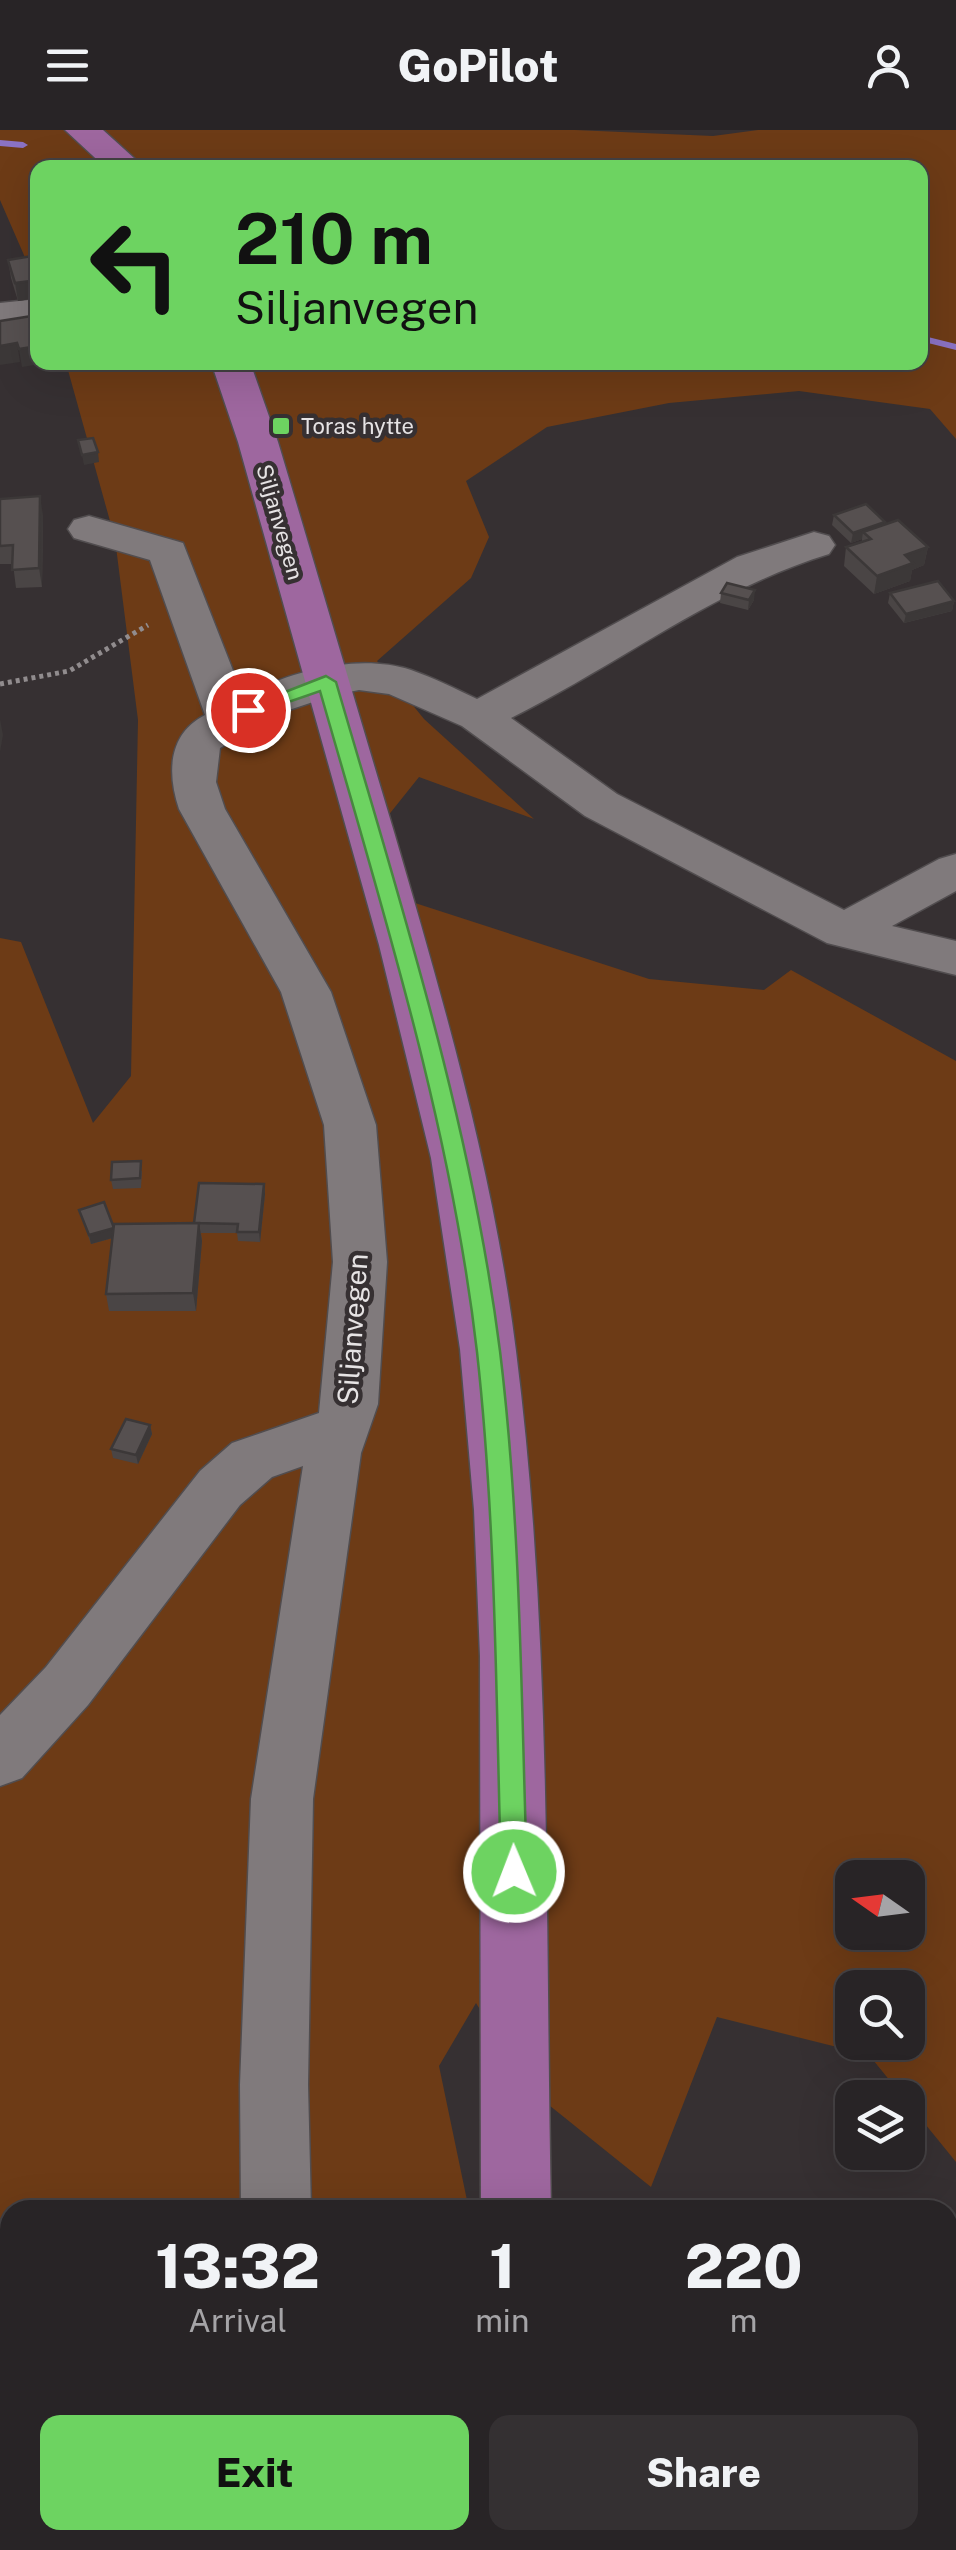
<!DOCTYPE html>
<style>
:root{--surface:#282426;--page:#343032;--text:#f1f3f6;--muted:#a5a4a7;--line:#444143;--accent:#6dd361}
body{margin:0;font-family:"Public Sans",sans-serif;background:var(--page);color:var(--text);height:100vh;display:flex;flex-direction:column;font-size:38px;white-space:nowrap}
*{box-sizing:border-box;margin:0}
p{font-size:32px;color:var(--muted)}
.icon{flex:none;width:55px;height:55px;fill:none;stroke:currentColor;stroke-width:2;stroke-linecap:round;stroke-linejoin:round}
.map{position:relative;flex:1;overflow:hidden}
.panel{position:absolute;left:0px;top:2070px;width:958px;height:350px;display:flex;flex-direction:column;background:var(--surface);border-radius:30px 30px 0 0;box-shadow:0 10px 40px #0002,0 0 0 2px var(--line)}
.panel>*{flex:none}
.top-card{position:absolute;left:30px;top:30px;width:898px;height:210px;border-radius:20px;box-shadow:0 10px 40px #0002,0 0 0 2px var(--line);background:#6dd361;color:#111;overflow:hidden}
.needle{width:65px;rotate:284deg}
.buttons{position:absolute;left:835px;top:1730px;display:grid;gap:20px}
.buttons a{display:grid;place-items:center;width:90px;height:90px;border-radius:20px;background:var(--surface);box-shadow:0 10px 40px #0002,0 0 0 2px var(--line);font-size:50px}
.pin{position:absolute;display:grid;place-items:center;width:85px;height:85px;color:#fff;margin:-42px;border:5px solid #fff;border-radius:50%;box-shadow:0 2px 10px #0007}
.me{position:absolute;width:110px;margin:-55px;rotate:359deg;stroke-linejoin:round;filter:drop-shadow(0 0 8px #0008)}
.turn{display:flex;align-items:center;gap:35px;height:210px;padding:0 40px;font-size:45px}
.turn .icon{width:130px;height:130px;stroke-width:2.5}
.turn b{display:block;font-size:70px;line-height:85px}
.eta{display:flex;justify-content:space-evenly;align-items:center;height:170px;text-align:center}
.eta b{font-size:60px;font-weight:800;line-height:70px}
.primary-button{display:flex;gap:20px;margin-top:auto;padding:20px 40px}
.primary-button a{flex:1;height:115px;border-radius:20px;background:var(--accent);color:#111;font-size:40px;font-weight:800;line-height:115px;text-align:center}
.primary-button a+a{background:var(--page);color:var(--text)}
header{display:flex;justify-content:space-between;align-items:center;height:130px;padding:0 40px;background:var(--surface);font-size:45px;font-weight:800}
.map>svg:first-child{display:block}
.green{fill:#6d3b16;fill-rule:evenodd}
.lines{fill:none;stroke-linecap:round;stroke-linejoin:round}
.stream{fill:#8a72c4;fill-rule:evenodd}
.minor-casing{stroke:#514d4f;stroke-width:3}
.major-casing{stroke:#514d4f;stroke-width:3}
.path{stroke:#918c8e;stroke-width:5;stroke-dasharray:4 4;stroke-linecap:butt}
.minor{fill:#807a7c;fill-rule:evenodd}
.major{fill:#9e679f;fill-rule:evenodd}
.wall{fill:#4a4545}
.shaded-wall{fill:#3c3838}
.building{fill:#565050;stroke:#3c3838;stroke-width:2.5}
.route{fill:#6dd361;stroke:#47893f;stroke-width:2.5}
.poi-dot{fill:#6dd361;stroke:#363032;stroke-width:4}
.labels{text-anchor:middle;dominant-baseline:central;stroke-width:9;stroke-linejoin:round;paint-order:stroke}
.far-poi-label{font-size:22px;fill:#e6e3e4;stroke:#363032;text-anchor:start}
.far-street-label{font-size:22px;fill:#e6e3e4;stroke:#363032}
.street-label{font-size:28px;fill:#e6e3e4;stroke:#363032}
</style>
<header><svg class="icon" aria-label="menu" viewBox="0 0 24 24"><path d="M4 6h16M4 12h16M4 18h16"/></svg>GoPilot<svg class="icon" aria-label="person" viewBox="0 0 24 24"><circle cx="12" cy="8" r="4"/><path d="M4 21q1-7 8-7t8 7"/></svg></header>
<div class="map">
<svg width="956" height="2420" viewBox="0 0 956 2420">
<rect width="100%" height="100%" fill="#363032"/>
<path class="green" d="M0 0H575L713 6 758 0H956V309L930 279 799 261 669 273 547 297 466 351 489 407 471 448 377 531 424 589 534 689 419 647 379 697 415 773 649 849 764 860 791 840 956 931V2032L869 1925 717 1887 651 2057 529 1959 476 1873 439 1936 469 2080H10V2410H436L433 2420H0V808L21 812 93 993 131 946 138 590 115 409 66 233 920 232V38H38L37 155 0 70ZM852 1748H908V1802H852ZM852 1858H908V1912H852Z"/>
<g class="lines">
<g class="stream">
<polygon points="0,10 23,12 28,15 23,18 0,16"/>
<polygon points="310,33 322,36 324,38 306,38 307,34"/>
<polygon points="920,205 956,214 956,220 920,211"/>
</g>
<defs>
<g id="minor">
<polygon points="38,169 38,191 0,195 0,173"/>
<path d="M89 386 183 413 243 566C292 541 358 523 411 540 434 548 456 559 477 569L737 427 814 402 829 406 835 415 829 424C714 459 618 535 511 588L617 664 844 780 939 729 956 724V761L892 796 956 811V845L827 813 585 686 462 596 389 564 359 560 334 565 283 582 220 618 216 652 225 679 331 862 376 995 387 1132 378 1274 361 1323 313 1669 308 1955 311 2080H241L240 1955 251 1669 303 1336 272 1347 240 1375 88 1575 22 1648 0 1656V1585L46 1537 200 1341 232 1313 319 1283 333 1132 324 995 281 862 179 679C167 643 168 604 205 585L150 430 74 408 68 399 74 390Z"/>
<polygon points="244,2410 318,2410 319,2420 243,2420"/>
</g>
<g id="major">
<polygon points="65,0 103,0 145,38 106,38"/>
<path d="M211 232H250L278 312C317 442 355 572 394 702 444 873 494 1045 516 1221 552 1505 545 1794 551 2080H481L480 1526 474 1380 460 1219 431 1028 379 815 238 312Z"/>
<polygon points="474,2410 548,2410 549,2420 473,2420"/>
</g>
</defs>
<use href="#minor" class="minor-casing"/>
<use href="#major" class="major-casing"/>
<polyline class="path" points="0,554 69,541 148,495"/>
<use href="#minor" class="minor"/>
<use href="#major" class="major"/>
</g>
<g class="wall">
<polygon points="38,125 38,168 18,171 11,148 8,130"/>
<polygon points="0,369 43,385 42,457 16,458 13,434 0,434"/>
<polygon points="834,385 885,392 885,394 928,417 924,435 912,440 910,451 874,464 844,436 846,417 862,412 862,409 851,413 832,395"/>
<polygon points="721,463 754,470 748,480 720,473"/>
<polygon points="890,463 954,471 952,481 904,493 888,473"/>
<polygon points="142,1041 141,1058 113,1059 111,1050"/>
<polygon points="264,1054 265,1064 260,1112 238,1111 237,1103 201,1103 202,1111 196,1181 109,1181 106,1164 113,1108 91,1114 79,1080 114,1097 194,1093"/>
<polygon points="150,1295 152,1304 138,1334 113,1328 111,1319"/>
</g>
<g class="shaded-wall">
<polygon points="38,150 38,168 18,171 15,153"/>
<polygon points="17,213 20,232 0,235 0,216"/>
<polygon points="38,216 38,232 52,232 22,237 19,219"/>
<polygon points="98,322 99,332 84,335 82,325"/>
<polygon points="40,366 43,385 42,457 39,438"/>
<polygon points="885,392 884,402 863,402 862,409 851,413 853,403"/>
<polygon points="928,417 924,435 912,440 910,451 874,464 877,446 905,425"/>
<polygon points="755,460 754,470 748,480 749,470"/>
<polygon points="954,471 952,481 904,493 906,484"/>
<polygon points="0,589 3,605 0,622"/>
<polygon points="264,1054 265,1064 260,1112 259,1102"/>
<polygon points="199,1093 202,1111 196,1181 193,1163"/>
<polygon points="114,1098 116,1107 91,1114 89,1105"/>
<polygon points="150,1295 152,1304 138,1334 136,1325"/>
</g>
<g class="building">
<polygon points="38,125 38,150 15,153 8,130"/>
<polygon points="38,185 38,216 19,219 17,213 0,216 0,191"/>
<polygon points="93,308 98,322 82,325 78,310"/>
<polygon points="40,366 39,438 12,440 13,415 0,416 0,369"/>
<polygon points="866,374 885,392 853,403 834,385"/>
<polygon points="898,390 928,417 905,425 913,433 877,446 846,417 871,409 863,402"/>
<polygon points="938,451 954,471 906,484 890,463"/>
<polygon points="727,453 755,460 749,470 721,463"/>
<polygon points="141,1031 140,1048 111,1050 112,1032"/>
<polygon points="199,1053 264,1054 259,1102 237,1102 238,1094 194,1093"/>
<polygon points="104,1072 114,1098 89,1105 79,1080"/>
<polygon points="199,1093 193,1163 106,1164 114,1094"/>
<polygon points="126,1289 150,1295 136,1325 111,1319"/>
</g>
<path class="route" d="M326 546 336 552C400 772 471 992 500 1221 521 1393 521 1568 527 1742L523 1751 514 1754 505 1751 501 1742C496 1568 496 1394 477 1222 451 996 382 778 320 561L248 586 239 580Z"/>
<rect class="poi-dot" x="271" y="286" width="20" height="20" rx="5"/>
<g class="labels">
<g class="far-poi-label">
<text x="301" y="296">Toras hytte</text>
</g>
<g class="far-street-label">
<text transform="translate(280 392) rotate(74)">Siljanvegen</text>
</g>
<g class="street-label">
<text transform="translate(352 1199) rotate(-86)">Siljanvegen</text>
</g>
</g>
</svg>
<div class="buttons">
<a><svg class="needle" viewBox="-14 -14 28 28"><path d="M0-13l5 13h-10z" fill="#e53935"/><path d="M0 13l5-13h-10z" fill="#a5a4a7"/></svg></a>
<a><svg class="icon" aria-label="search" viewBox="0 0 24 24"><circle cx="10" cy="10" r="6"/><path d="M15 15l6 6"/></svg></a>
<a><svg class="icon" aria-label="layers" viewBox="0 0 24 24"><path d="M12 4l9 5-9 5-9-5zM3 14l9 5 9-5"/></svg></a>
</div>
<div class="pin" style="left:248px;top:580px;background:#d93025"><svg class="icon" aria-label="arrive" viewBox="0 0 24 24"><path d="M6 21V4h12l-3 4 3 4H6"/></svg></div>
<svg class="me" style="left:514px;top:1742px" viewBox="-20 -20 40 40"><circle r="17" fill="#6dd361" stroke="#fff" stroke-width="3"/><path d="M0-11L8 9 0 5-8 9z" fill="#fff"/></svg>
<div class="top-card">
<div class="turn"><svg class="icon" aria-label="left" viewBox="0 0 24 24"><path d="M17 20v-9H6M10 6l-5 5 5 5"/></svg><div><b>210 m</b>Siljanvegen</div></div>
</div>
<section class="panel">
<div class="eta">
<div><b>13:32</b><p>Arrival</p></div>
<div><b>1</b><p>min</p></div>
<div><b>220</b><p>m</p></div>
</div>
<div class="primary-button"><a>Exit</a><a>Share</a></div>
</section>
</div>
